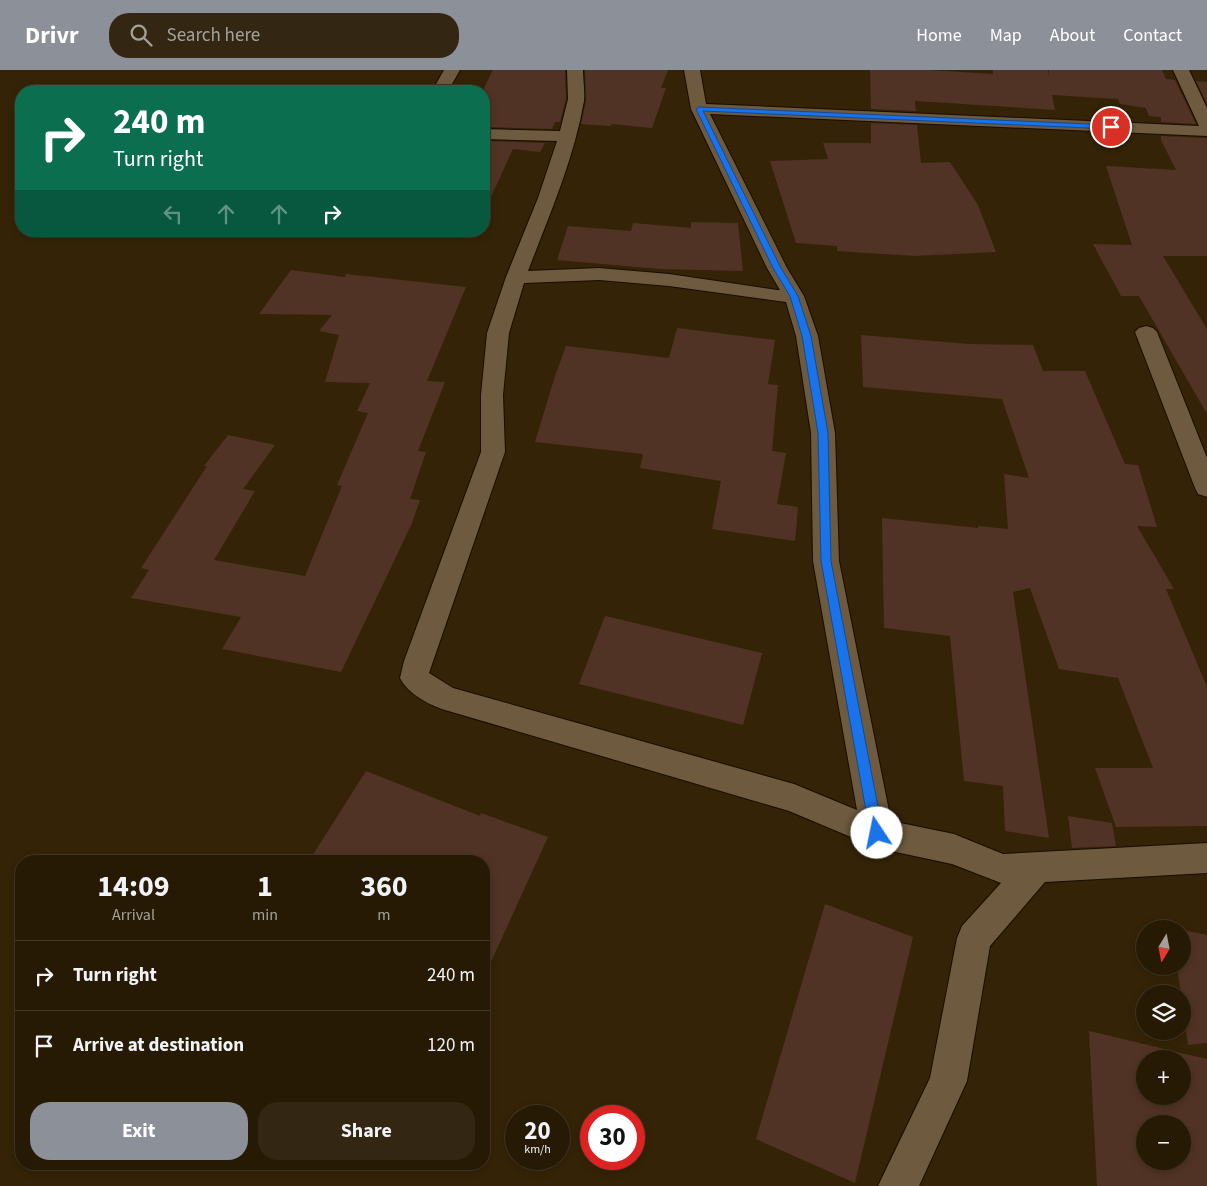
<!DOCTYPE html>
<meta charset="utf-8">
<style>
:root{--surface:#271a05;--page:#332713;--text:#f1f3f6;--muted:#a4a19a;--line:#433827;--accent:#8c9099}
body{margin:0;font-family:"Source Sans 3",sans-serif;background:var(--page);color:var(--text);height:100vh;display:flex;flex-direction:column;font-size:19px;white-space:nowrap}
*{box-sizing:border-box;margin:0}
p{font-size:16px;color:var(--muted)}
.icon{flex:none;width:28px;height:28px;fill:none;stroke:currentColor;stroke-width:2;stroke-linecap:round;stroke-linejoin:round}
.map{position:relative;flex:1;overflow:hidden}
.panel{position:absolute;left:15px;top:785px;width:475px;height:315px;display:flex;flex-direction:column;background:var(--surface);border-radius:20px;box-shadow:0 2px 8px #0003,0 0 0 1px var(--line)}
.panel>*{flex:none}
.guide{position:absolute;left:15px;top:15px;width:475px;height:152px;border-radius:20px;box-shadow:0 2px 8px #0003,0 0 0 1px var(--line);background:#0b6e4f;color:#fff;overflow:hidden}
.needle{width:32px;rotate:190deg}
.tools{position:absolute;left:1136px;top:850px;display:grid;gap:10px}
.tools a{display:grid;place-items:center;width:55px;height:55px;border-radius:50%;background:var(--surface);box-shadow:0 2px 8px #0003,0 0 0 1px var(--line);font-size:25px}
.speed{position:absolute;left:505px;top:1035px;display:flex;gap:10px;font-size:25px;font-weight:700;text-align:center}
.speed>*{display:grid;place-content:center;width:65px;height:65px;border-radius:50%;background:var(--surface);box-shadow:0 2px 8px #0003,0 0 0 1px var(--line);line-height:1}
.speed small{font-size:12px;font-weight:400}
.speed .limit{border:8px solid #d22;background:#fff;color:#111}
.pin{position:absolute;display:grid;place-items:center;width:42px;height:42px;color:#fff;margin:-21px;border:2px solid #fff;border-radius:50%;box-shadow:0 1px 5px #0007}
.me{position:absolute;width:55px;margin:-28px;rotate:349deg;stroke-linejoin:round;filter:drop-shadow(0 0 4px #0008)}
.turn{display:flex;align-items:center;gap:18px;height:105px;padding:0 15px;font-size:22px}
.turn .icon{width:65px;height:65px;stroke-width:2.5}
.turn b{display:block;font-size:35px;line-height:42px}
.lanes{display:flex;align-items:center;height:48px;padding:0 15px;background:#0003;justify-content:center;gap:25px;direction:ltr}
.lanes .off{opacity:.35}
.eta{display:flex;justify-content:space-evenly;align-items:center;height:85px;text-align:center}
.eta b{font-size:30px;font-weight:700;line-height:35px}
.button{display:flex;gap:10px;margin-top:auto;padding:10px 15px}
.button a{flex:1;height:58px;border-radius:20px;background:var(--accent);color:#fff;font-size:20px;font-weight:700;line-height:58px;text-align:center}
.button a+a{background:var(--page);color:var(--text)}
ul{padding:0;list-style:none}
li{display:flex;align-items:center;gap:15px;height:70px;padding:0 15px;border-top:1px solid var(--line)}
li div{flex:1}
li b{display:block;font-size:19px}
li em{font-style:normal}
header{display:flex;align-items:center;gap:30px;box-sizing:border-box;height:70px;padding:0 25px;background:var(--accent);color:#fff}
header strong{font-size:24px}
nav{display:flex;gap:28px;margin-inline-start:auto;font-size:18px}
.search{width:350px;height:45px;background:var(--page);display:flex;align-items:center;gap:12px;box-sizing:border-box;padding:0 18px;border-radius:20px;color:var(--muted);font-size:19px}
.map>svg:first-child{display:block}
.building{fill:#503324;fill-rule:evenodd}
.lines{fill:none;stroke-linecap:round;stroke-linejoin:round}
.minor-casing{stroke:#190d00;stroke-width:2}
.minor{fill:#6e5b3f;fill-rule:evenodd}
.route{fill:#1a73e8;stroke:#114b97}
</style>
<header>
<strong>Drivr</strong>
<div class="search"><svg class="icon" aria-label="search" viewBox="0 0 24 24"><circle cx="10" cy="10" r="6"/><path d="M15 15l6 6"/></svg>Search here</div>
<nav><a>Home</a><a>Map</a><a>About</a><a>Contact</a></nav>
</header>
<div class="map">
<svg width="1207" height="1116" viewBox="0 0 1207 1116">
<rect width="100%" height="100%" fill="#342307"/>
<g class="building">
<polygon points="493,0 565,0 566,29 560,52 555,52 552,59 484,57 484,18"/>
<polygon points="585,0 668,0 661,18 666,18 652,58 611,54 611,56 581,54 586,31"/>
<polygon points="870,0 928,0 993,4 993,0 1048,0 1049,7 1049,0 1162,0 1166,9 1175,10 1196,54 1161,52 1161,47 1149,46 1146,38 1120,34 1118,29 1052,25 1055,40 915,31 916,41 871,39"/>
<polygon points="1196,11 1207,12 1207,34"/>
<polygon points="871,53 917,55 921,93 950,92 978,135 996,182 914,186 837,181 837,176 796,173 770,91 828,89 823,73 871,73"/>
<polygon points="1161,66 1207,68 1207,186 1163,186 1207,259 1207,344 1139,226 1121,226 1093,174 1132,175 1106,96 1176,100 1161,70"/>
<polygon points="484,71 545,73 540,82 513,79 484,142"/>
<polygon points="691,152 738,153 743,201 660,199 557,190 568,156 631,161 633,153 691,158"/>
<polygon points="291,200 345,207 346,204 466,217 427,311 445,312 418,381 426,382 410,429 420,430 412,453 385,510 341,602 222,579 241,547 131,528 149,500 141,498 207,396 204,396 228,365 275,375 243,419 255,421 214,490 305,506 342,416 337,415 368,343 357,341 370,313 325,312 339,265 319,261 332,245 259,244"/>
<polygon points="677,258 775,270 768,314 778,315 772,381 786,383 777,434 798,437 795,471 712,459 721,411 640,398 643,384 535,372 555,306 566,276 669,288"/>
<polygon points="861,265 969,274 1033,275 1043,301 1085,301 1125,394 1138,395 1157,457 1137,456 1174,519 1166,519 1207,617 1207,756 1116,757 1095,698 1153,698 1118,608 1059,599 1030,518 1013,522 1049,768 1005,761 1003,716 964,711 950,566 884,558 882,448 978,458 978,456 1008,459 1004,404 1029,408 1002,329 863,317"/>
<polygon points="605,546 762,583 743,655 579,614"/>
<polygon points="366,701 480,746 481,743 548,767 484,907 484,791 309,791"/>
<polygon points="1068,746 1112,753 1116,776 1072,778"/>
<polygon points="825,834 913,867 855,1113 756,1069"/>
<polygon points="1182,860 1207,865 1207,973 1188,975 1177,896 1182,896"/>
<path d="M1089 961 1207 989V1116H1097ZM1145 989H1182V1026H1145ZM1145 1054H1182V1091H1145Z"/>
</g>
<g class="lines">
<defs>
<g id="minor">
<polygon points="444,0 460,0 448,21 432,21"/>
<path d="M567 0H583C583 10 585 21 584 31 574 89 549 146 528 201L599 198 669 204 777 220H780L767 198 691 39 684 0H700L706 34 1199 56 1173 0H1189L1207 38V66L710 44 787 198 804 226 818 266 835 363 839 491 891 751 954 764 1003 784 1207 773V803L1045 812 990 876 967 1011 919 1116H878L930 1008 957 868 962 856 1001 813 952 794 877 778 789 741 445 640C429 635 407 623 400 608L404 591 481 382V325L487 263 506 207 538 128 557 71 484 69V59L560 61 568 29ZM599 210 669 216 786 232 796 266 811 363 813 491 857 740 794 714 453 618 429 603 505 382 503 325 509 263 524 213Z"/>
<polygon points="1146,256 1153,258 1157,262 1207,388 1207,427 1198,424 1195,418 1135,262 1139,258"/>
</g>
</defs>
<use href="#minor" class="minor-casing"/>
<use href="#minor" class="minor"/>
</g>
<polygon class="route" points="699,37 1111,55 1115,57 1111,59 703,41 781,198 798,226 811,266 828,363 831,491 883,763 881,767 877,769 872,767 870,763 821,491 818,363 802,266 790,226 773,198 696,39"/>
</svg>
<div class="tools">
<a><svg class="needle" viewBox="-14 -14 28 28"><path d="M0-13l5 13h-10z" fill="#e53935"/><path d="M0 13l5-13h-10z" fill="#a4a19a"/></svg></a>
<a><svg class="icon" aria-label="layers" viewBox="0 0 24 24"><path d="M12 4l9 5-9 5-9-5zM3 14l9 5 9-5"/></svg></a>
<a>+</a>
<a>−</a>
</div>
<div class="speed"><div>20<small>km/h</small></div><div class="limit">30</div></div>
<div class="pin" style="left:1111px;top:57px;background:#d93025"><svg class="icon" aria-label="arrive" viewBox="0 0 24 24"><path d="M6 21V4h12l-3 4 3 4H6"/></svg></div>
<svg class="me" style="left:877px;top:763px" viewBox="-20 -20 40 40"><circle r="19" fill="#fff"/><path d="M0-13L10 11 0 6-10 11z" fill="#1a73e8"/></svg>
<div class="guide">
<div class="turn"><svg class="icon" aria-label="right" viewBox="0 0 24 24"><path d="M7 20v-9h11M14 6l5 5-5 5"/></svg><div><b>240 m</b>Turn right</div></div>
<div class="lanes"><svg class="icon off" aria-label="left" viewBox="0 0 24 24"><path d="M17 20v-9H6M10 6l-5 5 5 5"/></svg><svg class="icon off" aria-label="ahead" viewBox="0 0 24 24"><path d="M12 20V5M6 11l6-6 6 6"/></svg><svg class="icon off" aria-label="ahead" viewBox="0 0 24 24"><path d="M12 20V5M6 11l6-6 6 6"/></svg><svg class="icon" aria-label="right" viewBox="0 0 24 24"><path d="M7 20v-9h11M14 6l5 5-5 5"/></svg></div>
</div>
<section class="panel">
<div class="eta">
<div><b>14:09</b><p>Arrival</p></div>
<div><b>1</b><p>min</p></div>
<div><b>360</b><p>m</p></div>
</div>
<ul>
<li><svg class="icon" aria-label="right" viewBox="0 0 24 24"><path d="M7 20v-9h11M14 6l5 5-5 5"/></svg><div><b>Turn right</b></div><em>240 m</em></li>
<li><svg class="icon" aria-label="arrive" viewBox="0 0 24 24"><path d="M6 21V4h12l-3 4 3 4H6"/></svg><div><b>Arrive at destination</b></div><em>120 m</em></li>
</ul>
<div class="button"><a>Exit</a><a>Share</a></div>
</section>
</div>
